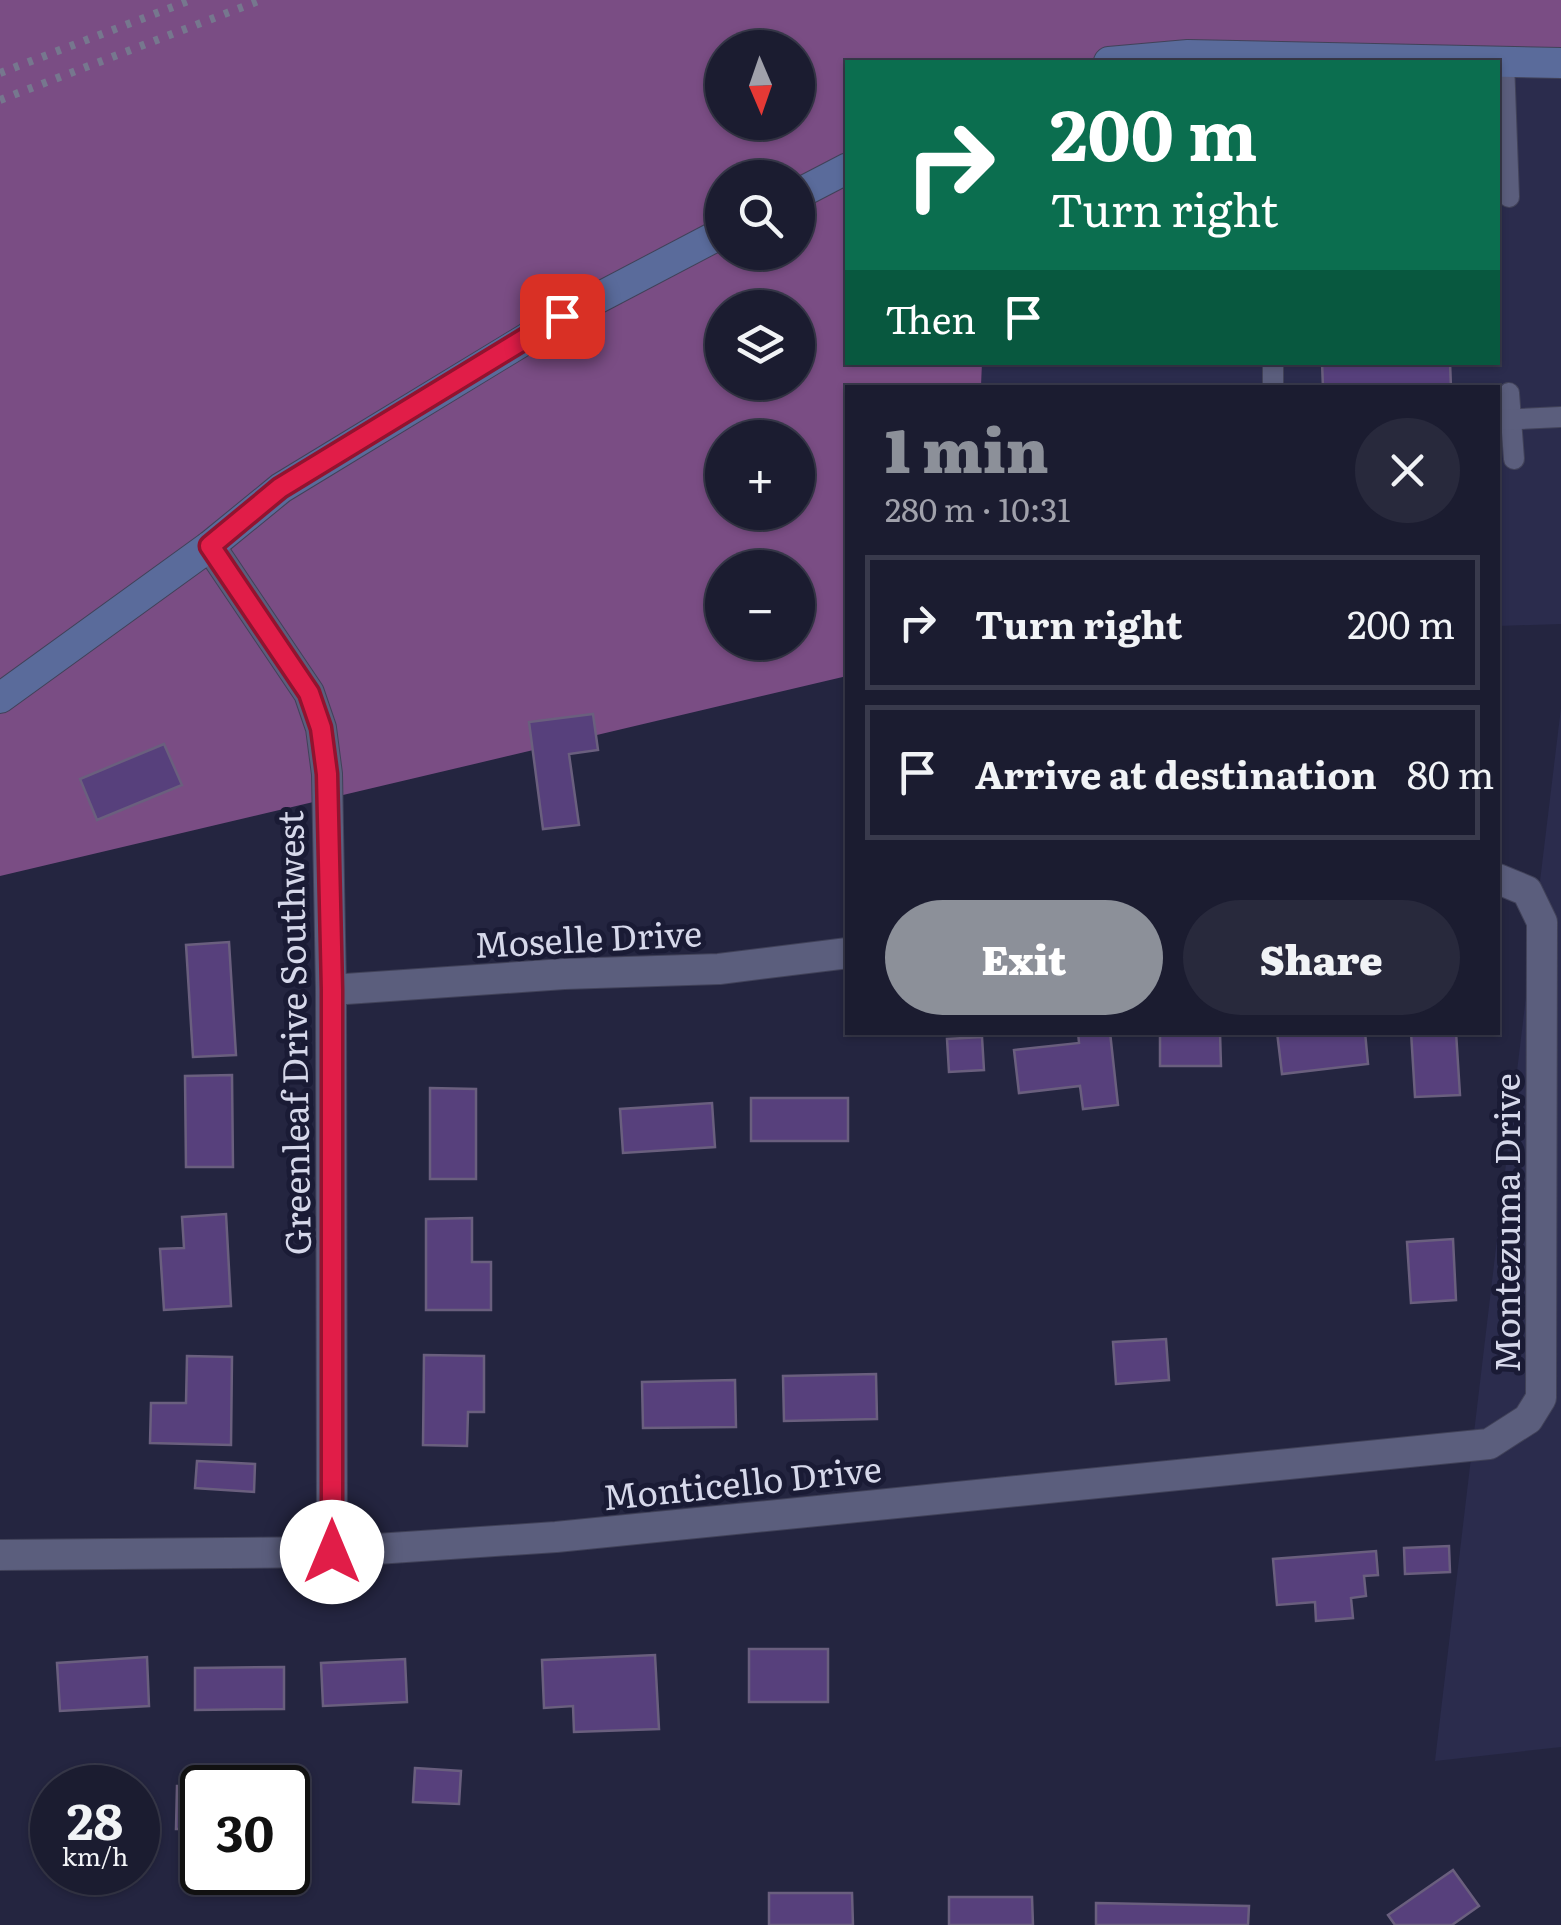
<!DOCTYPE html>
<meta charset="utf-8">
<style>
:root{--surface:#1b1c30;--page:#28293c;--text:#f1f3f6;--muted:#a0a1ab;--line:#393a4c;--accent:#8c9099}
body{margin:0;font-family:Literata,serif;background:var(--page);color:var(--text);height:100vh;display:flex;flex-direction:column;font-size:38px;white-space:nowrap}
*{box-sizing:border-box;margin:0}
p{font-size:32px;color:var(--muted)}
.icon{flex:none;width:55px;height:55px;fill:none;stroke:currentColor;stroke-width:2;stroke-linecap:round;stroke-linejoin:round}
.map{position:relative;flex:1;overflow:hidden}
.details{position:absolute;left:845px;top:385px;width:655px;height:650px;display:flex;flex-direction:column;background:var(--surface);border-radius:0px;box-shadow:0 2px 8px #0004,0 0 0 2px var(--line)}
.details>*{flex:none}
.banner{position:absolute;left:845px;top:60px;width:655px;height:305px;border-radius:0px;box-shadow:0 2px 8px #0004,0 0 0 2px var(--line);background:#0b6e4f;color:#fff;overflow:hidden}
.needle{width:65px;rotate:178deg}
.controls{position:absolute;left:705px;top:30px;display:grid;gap:20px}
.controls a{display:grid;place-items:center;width:110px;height:110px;border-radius:50%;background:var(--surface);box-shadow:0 2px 8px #0004,0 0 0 2px var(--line);font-size:50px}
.speed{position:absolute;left:30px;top:1765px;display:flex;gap:20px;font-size:50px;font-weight:700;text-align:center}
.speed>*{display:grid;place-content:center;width:130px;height:130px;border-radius:50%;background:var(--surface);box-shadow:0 2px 8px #0004,0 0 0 2px var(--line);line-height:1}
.speed small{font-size:25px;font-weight:400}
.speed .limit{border:5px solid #111;border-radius:15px;background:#fff;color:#111}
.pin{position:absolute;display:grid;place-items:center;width:85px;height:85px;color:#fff;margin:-42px;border-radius:20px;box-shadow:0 5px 15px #0006}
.me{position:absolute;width:110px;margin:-55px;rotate:0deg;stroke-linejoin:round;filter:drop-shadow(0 0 8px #0008)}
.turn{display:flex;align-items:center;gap:35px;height:210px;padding:0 40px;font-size:45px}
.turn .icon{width:130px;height:130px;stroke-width:2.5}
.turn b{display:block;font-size:70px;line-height:85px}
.then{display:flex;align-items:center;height:95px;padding:0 40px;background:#0003;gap:20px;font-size:38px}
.round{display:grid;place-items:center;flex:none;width:105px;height:105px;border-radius:52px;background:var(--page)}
.head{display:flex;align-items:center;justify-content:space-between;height:170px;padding:0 40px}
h1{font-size:60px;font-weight:800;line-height:75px;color:var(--accent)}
.cta{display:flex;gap:20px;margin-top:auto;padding:20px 40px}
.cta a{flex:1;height:115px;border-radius:60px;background:var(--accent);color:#fff;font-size:40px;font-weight:800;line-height:115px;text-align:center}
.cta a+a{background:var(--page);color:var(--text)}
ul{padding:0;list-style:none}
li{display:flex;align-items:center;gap:30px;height:135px;margin:0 20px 15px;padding:0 20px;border:5px solid var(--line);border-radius:0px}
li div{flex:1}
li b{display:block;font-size:38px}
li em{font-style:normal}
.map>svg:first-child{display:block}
.built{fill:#2b2c4d}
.forest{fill:#7a4d84;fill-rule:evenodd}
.building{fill:#57407c;stroke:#6a5f7e;stroke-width:2.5}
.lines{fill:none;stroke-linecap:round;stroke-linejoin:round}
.lane-casing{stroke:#414259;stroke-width:22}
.street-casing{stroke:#414259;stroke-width:32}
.secondary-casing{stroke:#414259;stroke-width:32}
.lane{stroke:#5b5e7d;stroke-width:20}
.street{stroke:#5b5e7d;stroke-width:30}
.secondary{stroke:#5a6b9b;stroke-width:30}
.rail{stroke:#76778e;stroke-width:8;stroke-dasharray:5 10;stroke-linecap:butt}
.route-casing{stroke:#92132f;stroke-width:25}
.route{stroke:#e11d48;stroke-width:18}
.labels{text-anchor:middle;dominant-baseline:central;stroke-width:10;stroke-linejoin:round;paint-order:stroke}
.street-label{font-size:35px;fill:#d6d8ea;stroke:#1a1b35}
</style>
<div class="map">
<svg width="1561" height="1925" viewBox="0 0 1561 1925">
<rect width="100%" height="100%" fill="#242540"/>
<g class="built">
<polygon points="1498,66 1561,67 1561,624 1498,626 1498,388 981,388 982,363 1498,362"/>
<polygon points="1561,708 1561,1747 1435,1761 1518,1063"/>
</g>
<path class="forest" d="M0 0H1561V67L848 62V362L982 363 981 387 848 388 847 676 0 876ZM722 48H798V122H722ZM722 178H798V252H722ZM722 308H798V382H722ZM722 438H798V512H722ZM722 568H798V642H722Z"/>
<g class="building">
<polygon points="1322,362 1450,362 1451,388 1323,388"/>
<polygon points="593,714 598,750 569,754 579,825 543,829 529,722"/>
<polygon points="164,744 182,785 97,820 80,779"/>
<polygon points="229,942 236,1055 193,1057 186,945"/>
<polygon points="1078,1032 1110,1032 1118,1105 1083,1109 1080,1086 1019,1093 1014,1050 1079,1043"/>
<polygon points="1160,1032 1220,1032 1221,1066 1160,1066"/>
<polygon points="1277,1032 1365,1032 1368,1064 1282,1074"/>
<polygon points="1411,1032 1456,1032 1460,1095 1415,1097"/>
<polygon points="982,1037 984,1070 949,1072 947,1039"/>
<polygon points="232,1075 233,1167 186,1167 185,1076"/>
<polygon points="430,1088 476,1089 476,1179 430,1179"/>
<rect x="751" y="1098" width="97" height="43"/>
<polygon points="712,1103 715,1147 623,1153 620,1109"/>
<polygon points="226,1214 231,1306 164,1310 160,1249 184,1248 182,1217"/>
<polygon points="472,1218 472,1262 491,1262 491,1310 426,1310 426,1219"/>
<polygon points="1453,1239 1456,1300 1411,1303 1407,1242"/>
<polygon points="1166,1339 1169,1380 1116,1384 1113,1342"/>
<polygon points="424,1355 484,1356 484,1412 468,1412 467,1446 423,1445"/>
<polygon points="187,1356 232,1357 231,1445 150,1443 151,1403 186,1403"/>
<polygon points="876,1374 877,1419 784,1421 783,1376"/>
<polygon points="735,1380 736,1427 643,1428 642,1382"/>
<polygon points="197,1461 255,1464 254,1492 195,1488"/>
<polygon points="1449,1546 1450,1572 1405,1574 1404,1548"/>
<polygon points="1376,1551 1378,1575 1364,1576 1366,1596 1351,1598 1353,1618 1316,1621 1315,1602 1277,1605 1273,1559"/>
<rect x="749" y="1649" width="79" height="53"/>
<polygon points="655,1655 659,1729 574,1732 573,1706 544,1708 542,1660"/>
<polygon points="147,1657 149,1706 60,1711 57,1663"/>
<polygon points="405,1659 407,1702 323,1706 321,1663"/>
<polygon points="284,1667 284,1709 195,1710 195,1668"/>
<polygon points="415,1768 461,1771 459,1804 413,1802"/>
<polygon points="177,1786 220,1787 202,1788 202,1829 176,1829"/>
<polygon points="1453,1870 1479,1906 1452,1925 1395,1925 1388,1915"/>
<polygon points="769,1893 852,1893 853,1925 769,1925"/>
<polygon points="949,1897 1032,1897 1033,1925 949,1925"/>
<polygon points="1096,1903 1249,1906 1248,1925 1096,1925"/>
</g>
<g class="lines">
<defs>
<g id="lane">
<polyline points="1504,62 1509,197"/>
<polyline points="1273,388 1273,362"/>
<polyline points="1509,393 1514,459"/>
<polyline points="1498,420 1561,417"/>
</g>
<g id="street">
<polyline points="210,546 309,693 321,728 327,774 331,990 332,1552"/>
<polyline points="331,990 564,974 719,969 848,953"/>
<polyline points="0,1555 332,1552 556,1537 1489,1444 1528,1419 1541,1398 1542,922 1527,891 1498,879"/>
</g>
<g id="secondary">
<polyline points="1109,62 1188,55 1561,63"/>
<polyline points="798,194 848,168"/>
<polyline points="0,698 210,546 281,488 562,317 722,233"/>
</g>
</defs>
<use href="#lane" class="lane-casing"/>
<use href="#street" class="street-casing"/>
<use href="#secondary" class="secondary-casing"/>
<use href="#lane" class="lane"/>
<use href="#street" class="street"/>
<use href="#secondary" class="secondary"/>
<g class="rail">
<polyline points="0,73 191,0"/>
<polyline points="0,100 261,0"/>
</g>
</g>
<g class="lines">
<defs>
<polyline id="route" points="332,1552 332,990 327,774 321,728 309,693 210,546 280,488 562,316"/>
</defs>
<use href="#route" class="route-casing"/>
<use href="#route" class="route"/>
</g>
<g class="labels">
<g class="street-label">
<text transform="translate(588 937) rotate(-3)">Moselle Drive</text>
<text transform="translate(292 1033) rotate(-91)">Greenleaf Drive Southwest</text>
<text transform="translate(1505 1223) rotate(-90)">Montezuma Drive</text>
<text transform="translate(742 1481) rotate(-6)">Monticello Drive</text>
</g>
</g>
</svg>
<div class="controls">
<a><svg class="needle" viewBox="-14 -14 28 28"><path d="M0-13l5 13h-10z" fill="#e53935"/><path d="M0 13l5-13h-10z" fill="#a0a1ab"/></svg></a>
<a><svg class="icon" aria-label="search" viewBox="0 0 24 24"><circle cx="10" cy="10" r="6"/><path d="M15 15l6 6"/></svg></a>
<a><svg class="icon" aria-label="layers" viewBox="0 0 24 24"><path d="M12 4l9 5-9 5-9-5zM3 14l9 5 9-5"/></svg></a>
<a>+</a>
<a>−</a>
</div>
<div class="speed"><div>28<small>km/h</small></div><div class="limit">30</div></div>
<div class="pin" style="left:562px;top:316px;background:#d93025"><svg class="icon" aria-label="arrive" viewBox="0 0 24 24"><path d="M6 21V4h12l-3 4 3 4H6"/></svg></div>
<svg class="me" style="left:332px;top:1552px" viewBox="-20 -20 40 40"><circle r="19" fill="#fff"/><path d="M0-13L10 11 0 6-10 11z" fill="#e11d48"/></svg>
<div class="banner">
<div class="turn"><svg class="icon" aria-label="right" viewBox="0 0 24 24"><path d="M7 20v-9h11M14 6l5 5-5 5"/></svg><div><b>200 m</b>Turn right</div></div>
<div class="then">Then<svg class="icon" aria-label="arrive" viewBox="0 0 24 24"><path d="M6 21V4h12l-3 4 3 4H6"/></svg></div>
</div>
<section class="details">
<div class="head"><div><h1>1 min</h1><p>280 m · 10:31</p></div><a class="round"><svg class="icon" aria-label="close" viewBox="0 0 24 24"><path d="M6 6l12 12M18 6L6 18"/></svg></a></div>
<ul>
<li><svg class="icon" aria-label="right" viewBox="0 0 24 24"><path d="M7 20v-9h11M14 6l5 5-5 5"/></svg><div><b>Turn right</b></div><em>200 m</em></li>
<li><svg class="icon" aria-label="arrive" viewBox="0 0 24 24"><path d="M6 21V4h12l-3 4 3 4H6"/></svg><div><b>Arrive at destination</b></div><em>80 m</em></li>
</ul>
<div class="cta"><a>Exit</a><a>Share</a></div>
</section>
</div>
